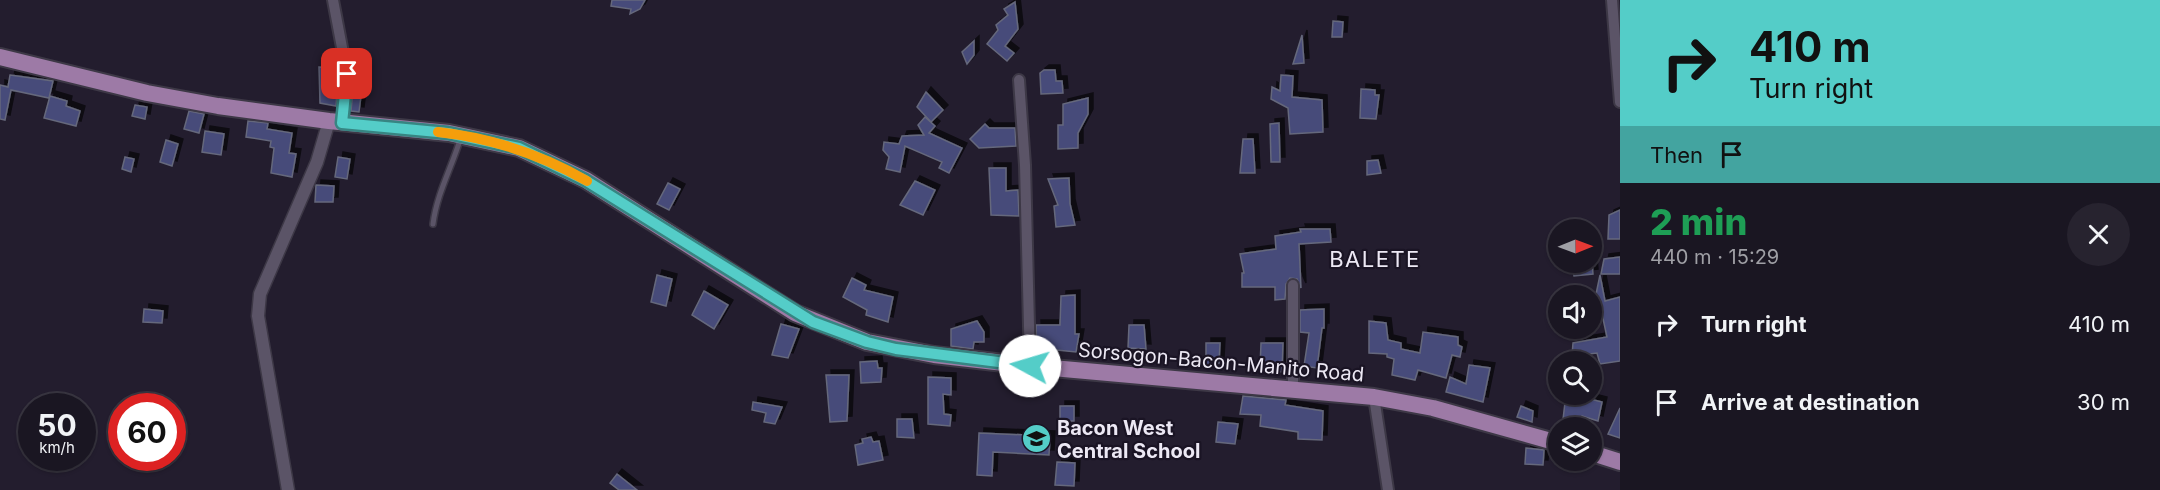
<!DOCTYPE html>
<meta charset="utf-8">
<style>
:root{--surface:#1a1622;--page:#27232f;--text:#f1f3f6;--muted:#9f9fa5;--line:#383540}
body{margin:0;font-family:Inter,sans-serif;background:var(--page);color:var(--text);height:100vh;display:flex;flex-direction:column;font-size:22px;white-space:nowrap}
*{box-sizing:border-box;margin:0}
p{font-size:20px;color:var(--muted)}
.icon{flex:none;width:33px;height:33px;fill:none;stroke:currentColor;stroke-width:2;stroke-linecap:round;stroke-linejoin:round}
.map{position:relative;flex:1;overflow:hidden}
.sheet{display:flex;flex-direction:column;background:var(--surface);width:540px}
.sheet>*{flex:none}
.hud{background:#54cdc8;color:#111;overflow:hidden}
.needle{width:39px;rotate:89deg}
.controls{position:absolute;left:1548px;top:219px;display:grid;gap:12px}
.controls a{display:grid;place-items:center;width:54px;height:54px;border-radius:50%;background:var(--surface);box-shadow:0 2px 4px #0004,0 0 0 2px var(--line);font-size:30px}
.speed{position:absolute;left:18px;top:393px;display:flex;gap:12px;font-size:30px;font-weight:700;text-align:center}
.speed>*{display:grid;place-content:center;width:78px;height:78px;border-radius:50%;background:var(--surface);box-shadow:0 2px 4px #0004,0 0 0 2px var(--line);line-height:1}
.speed small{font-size:15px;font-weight:400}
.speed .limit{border:9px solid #d22;background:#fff;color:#111}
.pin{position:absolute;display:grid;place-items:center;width:51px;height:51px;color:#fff;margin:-26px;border-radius:12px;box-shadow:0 3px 9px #0006}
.me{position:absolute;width:66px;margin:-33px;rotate:276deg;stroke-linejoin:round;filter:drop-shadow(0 0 4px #0008)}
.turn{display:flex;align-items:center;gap:21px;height:126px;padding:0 30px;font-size:27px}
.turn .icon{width:78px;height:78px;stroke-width:2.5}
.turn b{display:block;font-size:42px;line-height:51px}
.then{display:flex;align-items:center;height:57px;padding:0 30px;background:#0003;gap:12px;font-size:22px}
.round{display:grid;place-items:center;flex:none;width:63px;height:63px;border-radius:32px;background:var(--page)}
.headline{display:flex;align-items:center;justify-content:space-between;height:102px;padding:0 30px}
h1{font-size:36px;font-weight:800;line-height:45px;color:#1e9e55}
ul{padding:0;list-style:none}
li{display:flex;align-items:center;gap:18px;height:78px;padding:0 30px}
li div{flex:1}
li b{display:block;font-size:22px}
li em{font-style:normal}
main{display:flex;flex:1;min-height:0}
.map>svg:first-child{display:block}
.building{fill:#474b7a;stroke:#65687c;stroke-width:1.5;filter:url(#shadow)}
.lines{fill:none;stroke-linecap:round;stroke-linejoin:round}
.service-casing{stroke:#3d3846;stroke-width:8}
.minor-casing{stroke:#3d3846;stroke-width:14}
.tertiary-casing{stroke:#3d3846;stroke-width:15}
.primary-casing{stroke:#3d3846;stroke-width:20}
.service{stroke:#5b5467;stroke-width:5}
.minor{stroke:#5b5467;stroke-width:10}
.tertiary{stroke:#5b5467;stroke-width:12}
.primary{stroke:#9d7aa6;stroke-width:16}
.route-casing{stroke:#378582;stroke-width:15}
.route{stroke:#54cdc8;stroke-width:10}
.slow{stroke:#f59e0b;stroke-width:10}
.labels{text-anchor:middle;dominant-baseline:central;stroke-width:4.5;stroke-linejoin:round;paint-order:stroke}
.street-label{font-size:20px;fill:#ece8f4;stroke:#1a1424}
.poi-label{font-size:20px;font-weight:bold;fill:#ece8f4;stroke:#1a1424;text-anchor:start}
.quarter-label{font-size:22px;letter-spacing:1.5px;fill:#ece8f4;stroke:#1a1424}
</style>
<main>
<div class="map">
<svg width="1620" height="490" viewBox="0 0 1620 490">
<defs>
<filter id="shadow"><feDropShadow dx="5" dy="-5" stdDeviation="0" flood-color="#0009"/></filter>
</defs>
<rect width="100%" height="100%" fill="#231d2e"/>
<g class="building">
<polygon points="612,0 645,0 640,9 630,14 631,9 611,6"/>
<polygon points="1015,2 1018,29 1005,46 1014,53 1007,61 987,44 998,30 996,25 1008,15 1004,9"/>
<polygon points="1333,21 1343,22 1342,37 1332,37"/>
<polygon points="1302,35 1304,63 1293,64"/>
<polygon points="974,41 974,55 967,64 962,52"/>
<polygon points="319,67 338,68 336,106 320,103"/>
<polygon points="1044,70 1055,70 1056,81 1062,81 1063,93 1041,94 1040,73"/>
<polygon points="10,75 53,81 49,98 11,90 5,120 0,119 0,85 8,87"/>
<polygon points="1281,75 1293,76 1292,97 1322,100 1323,132 1290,134 1288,108 1271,99 1272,87 1280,91"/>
<polygon points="354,79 363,79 359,112 351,111"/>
<polygon points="1361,89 1375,90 1375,95 1379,95 1376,119 1360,118"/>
<polygon points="926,92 943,110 931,122 917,107"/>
<polygon points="50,96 67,101 66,106 80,111 76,126 44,118"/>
<polygon points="1088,98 1088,114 1078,133 1078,148 1058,149 1058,125 1063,125 1063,104"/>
<polygon points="135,105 147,107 145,119 132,116"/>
<polygon points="189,111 204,114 199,133 184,129"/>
<polygon points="925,117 935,126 929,133 962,148 949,173 939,168 942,162 905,146 900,172 886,169 889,157 883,150 884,142 899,144 902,136 924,135 918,125"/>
<polygon points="248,121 268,123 267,129 292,133 289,153 296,154 292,177 271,173 274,148 270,147 271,141 246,137"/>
<polygon points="1279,123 1280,162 1271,162 1270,124"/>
<polygon points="985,124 989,128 1015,128 1016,146 979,148 970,139"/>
<polygon points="205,131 224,134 221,155 202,152"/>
<polygon points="1243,139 1253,139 1255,173 1240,173"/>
<polygon points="166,140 178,144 172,166 160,162"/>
<polygon points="125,157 134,159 131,172 122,169"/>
<polygon points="338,157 350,159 347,179 335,177"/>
<polygon points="1378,160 1381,173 1367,175 1367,161"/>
<polygon points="989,168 1006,168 1006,191 1018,190 1019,216 991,215"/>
<polygon points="1069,178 1070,204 1075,225 1056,227 1054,206 1058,205 1048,179"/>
<polygon points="915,181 935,190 923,215 900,205"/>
<polygon points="668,183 680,189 669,210 657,204"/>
<polygon points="316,185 334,186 333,202 315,202"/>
<polygon points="1620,210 1620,239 1608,239 1609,215"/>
<polygon points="1300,229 1330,229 1331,242 1299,244 1301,288 1297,279 1290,278 1286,284 1285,299 1275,300 1275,287 1242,287 1242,273 1244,273 1240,254 1276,249 1275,236 1301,232"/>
<polygon points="1620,257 1620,274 1601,274 1604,259"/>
<polygon points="1572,262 1592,262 1593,274 1574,276"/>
<polygon points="657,275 672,279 666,306 651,302"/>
<polygon points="1600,275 1605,301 1620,297 1620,361 1600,364 1597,353 1572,356 1573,343 1607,337 1602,314 1592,316 1592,304 1594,304"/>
<polygon points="852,278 866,285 864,290 893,297 888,322 866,315 867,310 843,297"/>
<polygon points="704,291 728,305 714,329 692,315"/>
<polygon points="1075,295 1075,334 1079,334 1076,352 1037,348 1036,325 1060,325 1061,296"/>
<polygon points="144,309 163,311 162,323 143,322"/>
<polygon points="1324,309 1324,328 1322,328 1317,368 1304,366 1309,333 1300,332 1300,310"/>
<polygon points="977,321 984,332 984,342 974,342 973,349 951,346 951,329"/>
<polygon points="1369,321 1386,323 1388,340 1401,343 1401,349 1420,353 1423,332 1458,337 1458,345 1462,347 1460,357 1452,355 1446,378 1418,370 1415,380 1392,375 1394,359 1387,357 1387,354 1369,353"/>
<polygon points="781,324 799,329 788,358 772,355"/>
<polygon points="1129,325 1144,325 1146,349 1128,348"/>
<polygon points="1206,343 1220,343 1219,363 1206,365"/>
<polygon points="1261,343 1283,343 1282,372 1260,368"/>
<polygon points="877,361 878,368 882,368 881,382 861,383 860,362"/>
<polygon points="1469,365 1490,368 1483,402 1446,392 1450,377 1466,384"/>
<polygon points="826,375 849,375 847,421 830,422"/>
<polygon points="928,377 951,378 951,395 943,394 944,414 951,415 950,426 928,424"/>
<polygon points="1566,394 1587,394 1586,398 1602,402 1598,421 1582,416 1581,421 1574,420 1572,428 1562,428"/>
<polygon points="1243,396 1286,400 1285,405 1323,411 1322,440 1298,439 1298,432 1260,426 1261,415 1240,414"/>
<polygon points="753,402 782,407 775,424 764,422 766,413 752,410"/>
<rect x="1060" y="406" width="14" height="15"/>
<polygon points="1521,406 1533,411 1532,422 1517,417"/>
<polygon points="1620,408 1620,438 1608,434"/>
<polygon points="897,419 912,419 914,438 897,437"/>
<polygon points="1218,422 1238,424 1235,444 1216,442"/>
<polygon points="979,433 1050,436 1049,455 993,452 992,476 977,475"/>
<polygon points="871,437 873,442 879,441 883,460 858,465 855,445 863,443 862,439"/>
<polygon points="1526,448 1544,450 1543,465 1525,464"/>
<polygon points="1057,462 1075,463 1074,486 1055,485"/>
<polygon points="617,474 637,490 619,490 610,483"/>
</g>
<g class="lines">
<defs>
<path id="service" d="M433 224C437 193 452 167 461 137"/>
<g id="minor">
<polyline points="333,0 347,74 342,123"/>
<polyline points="1612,0 1620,102"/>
<polyline points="1019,80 1025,165 1030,366"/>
<polyline points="1293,388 1293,285"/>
<polyline points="1374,397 1388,490"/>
</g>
<polyline id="tertiary" points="288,490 258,316 260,294 317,162 329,121"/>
<g id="primary">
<polyline points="0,57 147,93 218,106 329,121 449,133 519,148 586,180 795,313 867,342 934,355 1030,366 1374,397 1433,408 1558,443"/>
<polyline points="1592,453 1620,462"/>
</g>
</defs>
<use href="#service" class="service-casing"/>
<use href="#minor" class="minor-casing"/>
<use href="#tertiary" class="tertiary-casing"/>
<use href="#primary" class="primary-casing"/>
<use href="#service" class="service"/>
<use href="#minor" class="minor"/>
<use href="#tertiary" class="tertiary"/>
<use href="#primary" class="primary"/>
</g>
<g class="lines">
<defs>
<polyline id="route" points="347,74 342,123 448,133 519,148 585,180 813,322 867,342 896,349 1030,366"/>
</defs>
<use href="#route" class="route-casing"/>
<use href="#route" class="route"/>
<path class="slow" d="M438 132C492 138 540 154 587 181"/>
</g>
<defs>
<symbol id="school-disc" viewBox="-11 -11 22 22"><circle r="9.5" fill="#54cdc8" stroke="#1a1424"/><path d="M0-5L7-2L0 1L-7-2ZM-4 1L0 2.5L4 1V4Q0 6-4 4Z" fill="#111"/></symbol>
</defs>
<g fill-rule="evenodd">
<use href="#school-disc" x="1020" y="422" width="33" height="33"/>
</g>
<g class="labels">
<g class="street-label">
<text transform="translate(1221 362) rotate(5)">Sorsogon-Bacon-Manito Road</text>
</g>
<g class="poi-label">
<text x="1057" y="428">Bacon West<tspan x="1057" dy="23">Central School</tspan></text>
</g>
<g class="quarter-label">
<text x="1375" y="259">BALETE</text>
</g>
</g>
</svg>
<div class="controls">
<a><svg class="needle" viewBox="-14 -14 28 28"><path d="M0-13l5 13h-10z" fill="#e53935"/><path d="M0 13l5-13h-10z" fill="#9f9fa5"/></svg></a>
<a><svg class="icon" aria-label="sound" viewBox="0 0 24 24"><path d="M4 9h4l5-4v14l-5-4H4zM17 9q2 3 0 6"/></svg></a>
<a><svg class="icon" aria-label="search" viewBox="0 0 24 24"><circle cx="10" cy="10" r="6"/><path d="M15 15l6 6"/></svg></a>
<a><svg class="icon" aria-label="layers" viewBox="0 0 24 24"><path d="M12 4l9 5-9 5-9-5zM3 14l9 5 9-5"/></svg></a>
</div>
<div class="speed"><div>50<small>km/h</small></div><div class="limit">60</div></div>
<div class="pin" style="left:347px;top:74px;background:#d93025"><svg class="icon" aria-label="arrive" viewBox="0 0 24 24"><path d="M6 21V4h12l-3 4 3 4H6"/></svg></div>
<svg class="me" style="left:1030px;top:366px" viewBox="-20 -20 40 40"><circle r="19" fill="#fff"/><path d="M0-13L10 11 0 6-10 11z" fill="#54cdc8"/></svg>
</div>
<section class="sheet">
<div class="hud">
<div class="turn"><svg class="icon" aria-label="right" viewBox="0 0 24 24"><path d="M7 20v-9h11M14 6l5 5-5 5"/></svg><div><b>410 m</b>Turn right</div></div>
<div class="then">Then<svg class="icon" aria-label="arrive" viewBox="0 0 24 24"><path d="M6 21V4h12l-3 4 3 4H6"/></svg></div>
</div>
<div class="headline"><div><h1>2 min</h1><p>440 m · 15:29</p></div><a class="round"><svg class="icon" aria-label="close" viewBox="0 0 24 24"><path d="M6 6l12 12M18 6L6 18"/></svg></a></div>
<ul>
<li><svg class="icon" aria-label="right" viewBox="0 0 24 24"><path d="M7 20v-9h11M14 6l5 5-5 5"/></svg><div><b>Turn right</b></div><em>410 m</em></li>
<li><svg class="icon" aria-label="arrive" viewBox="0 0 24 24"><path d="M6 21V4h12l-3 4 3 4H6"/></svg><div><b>Arrive at destination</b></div><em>30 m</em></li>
</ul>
</section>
</main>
